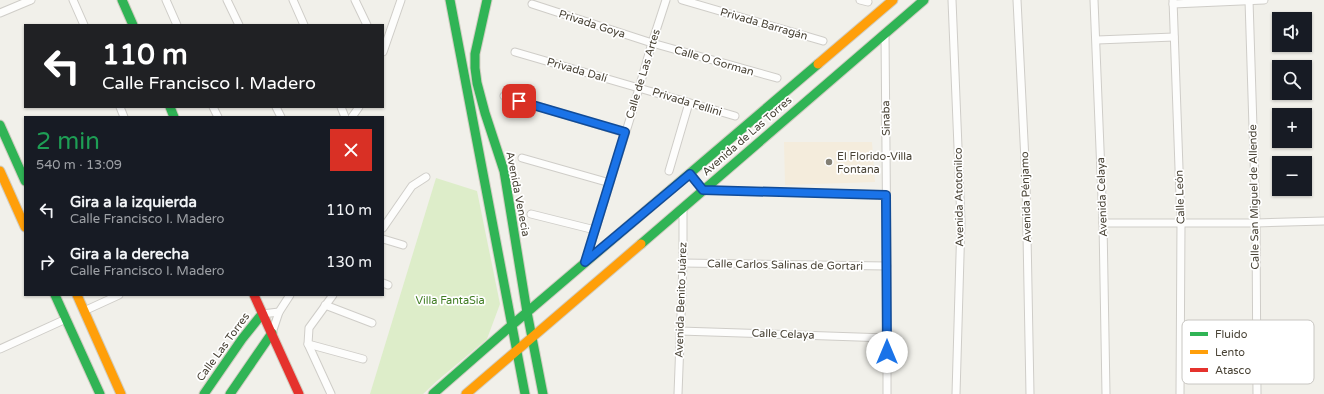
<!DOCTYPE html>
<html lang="es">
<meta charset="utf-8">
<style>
:root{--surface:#171b24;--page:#20242c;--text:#f1f3f6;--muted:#9ea1a6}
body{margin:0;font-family:"Varela Round",sans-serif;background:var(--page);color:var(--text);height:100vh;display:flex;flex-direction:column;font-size:15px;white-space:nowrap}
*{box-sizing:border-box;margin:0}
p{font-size:13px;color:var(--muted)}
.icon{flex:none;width:22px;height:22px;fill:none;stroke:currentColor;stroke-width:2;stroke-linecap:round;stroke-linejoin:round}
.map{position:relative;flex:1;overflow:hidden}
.side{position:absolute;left:24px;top:116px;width:360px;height:180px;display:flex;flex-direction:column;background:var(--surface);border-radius:0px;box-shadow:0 1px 3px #0004}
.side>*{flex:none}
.guide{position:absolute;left:24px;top:24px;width:360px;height:84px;border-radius:0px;box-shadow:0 1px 3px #0004;background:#202124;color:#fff;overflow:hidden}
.tools{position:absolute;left:1272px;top:12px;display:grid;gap:8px}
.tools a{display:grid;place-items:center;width:40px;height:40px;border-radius:0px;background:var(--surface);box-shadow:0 1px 3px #0004;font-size:20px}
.pin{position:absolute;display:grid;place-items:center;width:34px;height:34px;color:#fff;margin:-17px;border-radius:8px;box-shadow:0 2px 6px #0006}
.me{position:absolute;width:44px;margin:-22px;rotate:0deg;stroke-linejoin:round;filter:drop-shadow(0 0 3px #0008)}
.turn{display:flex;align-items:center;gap:14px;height:84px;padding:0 12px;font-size:18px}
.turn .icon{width:52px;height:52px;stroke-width:2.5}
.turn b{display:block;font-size:28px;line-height:34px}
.round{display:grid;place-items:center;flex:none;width:42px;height:42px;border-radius:0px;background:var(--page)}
.head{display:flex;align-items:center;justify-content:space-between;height:68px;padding:0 12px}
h1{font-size:24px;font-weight:600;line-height:30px;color:#1e9e55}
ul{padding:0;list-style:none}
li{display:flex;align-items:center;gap:12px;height:52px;padding:0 12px}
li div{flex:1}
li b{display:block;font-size:15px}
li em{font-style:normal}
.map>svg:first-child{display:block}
.commercial{fill:#f4ecdc}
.green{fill:#ddedc9}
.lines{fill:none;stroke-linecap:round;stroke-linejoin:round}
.street-casing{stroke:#cfcdc8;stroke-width:9}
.fast-casing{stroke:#d1cdc1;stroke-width:11}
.slow-casing{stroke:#d1cdc1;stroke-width:11}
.jam-casing{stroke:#d1cdc1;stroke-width:11}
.street{stroke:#fdfdfc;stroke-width:7}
.fast{stroke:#30b455;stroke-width:9}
.slow{stroke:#ff9f0a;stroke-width:9}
.jam{stroke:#e5322d;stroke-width:9}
.route-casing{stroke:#114b97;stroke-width:10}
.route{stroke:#1a73e8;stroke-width:7}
.poi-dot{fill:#837f74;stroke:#fff;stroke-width:1.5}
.labels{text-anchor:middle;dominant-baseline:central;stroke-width:3.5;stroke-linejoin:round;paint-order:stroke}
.street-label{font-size:11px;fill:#484235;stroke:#fff}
.poi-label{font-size:11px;fill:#484235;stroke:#fff;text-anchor:start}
.park-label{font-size:11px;fill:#427e25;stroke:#fff}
.key{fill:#fff;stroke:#c8c6c2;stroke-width:1}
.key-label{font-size:11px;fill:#484235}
</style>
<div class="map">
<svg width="1324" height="394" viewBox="0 0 1324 394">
<rect width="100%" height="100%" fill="#f1f0ea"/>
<polygon class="commercial" points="784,142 872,142 875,182 785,185"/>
<polygon class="green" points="436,178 477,191 500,304 487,339 438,380 423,394 370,394"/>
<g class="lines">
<defs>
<g id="street">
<polyline points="73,0 84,25"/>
<polyline points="166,0 177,25"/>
<polyline points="227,0 239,25"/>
<polyline points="293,0 304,25"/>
<polyline points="355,0 367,25"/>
<polyline points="682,0 823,41"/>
<polyline points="860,0 868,2"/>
<polyline points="952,0 961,221 956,394"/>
<polyline points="1017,0 1026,181 1030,394"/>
<polyline points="1094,0 1103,223 1106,394"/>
<polyline points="1173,0 1181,224 1180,394"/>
<polyline points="1249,0 1256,223 1257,394"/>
<polyline points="532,4 652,43 777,78"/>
<polyline points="1173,4 1264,0"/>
<polyline points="0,13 31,0"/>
<polyline points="885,33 887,266 887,394"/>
<polyline points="1097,40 1174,37"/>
<polyline points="383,52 401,0"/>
<polyline points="515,52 735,116"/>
<polyline points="504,96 625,133"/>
<polyline points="120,107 124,117"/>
<polyline points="213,107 218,117"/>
<polyline points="276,107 281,117"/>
<polyline points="341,107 345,117"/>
<polyline points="352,117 359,107"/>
<polyline points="522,158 610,183"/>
<polyline points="669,171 689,103"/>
<polyline points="690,173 703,190 886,195"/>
<polyline points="531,214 595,230"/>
<polyline points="1103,223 1256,223 1324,221"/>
<polyline points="383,228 412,186 426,177"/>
<polyline points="383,239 403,245"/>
<polyline points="586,260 633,109 652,43 666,0"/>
<polyline points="683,263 887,266"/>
<polyline points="383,283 388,285"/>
<polyline points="325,305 372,323"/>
<polyline points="84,311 119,295"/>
<polyline points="262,314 279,312"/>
<polyline points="680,331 887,338"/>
<polyline points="272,333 279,312 290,295"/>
<polyline points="308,344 363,359"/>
<polyline points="0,349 66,319"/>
<polyline points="331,394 308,344 309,328 333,295"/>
<polyline points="678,394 683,263 683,207"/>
</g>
<g id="fast">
<polyline points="122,0 133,25"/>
<polyline points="450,0 525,394"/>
<polyline points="487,0 475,54 475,68 477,83 485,113 504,171 527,312 543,394"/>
<polyline points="170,107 174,117"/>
<polyline points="0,125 25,181"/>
<polyline points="641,244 924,0"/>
<polyline points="55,295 100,394"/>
<polyline points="204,394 242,339 262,314"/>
<polyline points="230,394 272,333"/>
<polyline points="433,394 512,325 818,64"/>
</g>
<g id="slow">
<polyline points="818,64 893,0"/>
<polyline points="0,171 25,227"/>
<polyline points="77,295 121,394"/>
<polyline points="466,394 641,244"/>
</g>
<polyline id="jam" points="254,295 299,394"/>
</defs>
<use href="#street" class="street-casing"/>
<use href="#fast" class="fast-casing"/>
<use href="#slow" class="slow-casing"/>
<use href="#jam" class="jam-casing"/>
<use href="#street" class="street"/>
<use href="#fast" class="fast"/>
<use href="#slow" class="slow"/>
<use href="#jam" class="jam"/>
</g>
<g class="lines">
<defs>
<polyline id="route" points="519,101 625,132 585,262 690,174 703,190 886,195 887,352"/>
</defs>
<use href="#route" class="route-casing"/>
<use href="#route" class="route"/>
</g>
<circle class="poi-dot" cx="829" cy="162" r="4"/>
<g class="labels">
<g class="street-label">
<text transform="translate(592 24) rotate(18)">Privada Goya</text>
<text transform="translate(764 24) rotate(16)">Privada Barragán</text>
<text transform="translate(714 61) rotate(16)">Calle O Gorman</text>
<text transform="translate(577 70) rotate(16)">Privada Dalí</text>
<text transform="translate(643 74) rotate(-73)">Calle de Las Artes</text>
<text transform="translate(687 102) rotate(17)">Privada Fellini</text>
<text transform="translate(886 118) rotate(-91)">Sinaba</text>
<text transform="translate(747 136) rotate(-41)">Avenida de Las Torres</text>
<text transform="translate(518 194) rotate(79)">Avenida Venecia</text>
<text transform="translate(959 197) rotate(-91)">Avenida Atotonilco</text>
<text transform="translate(1026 197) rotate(-92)">Avenida Pénjamo</text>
<text transform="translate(1102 197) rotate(-92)">Avenida Celaya</text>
<text transform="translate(1180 197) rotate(-92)">Calle León</text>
<text transform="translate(1254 197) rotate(-91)">Calle San Miguel de Allende</text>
<text transform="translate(785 265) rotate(1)">Calle Carlos Salinas de Gortari</text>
<text transform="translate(681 300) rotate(-88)">Avenida Benito Juárez</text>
<text transform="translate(783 334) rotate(2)">Calle Celaya</text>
<text transform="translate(223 347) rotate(-54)">Calle Las Torres</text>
</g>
<g class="poi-label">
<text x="837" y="156">El Florido-Villa<tspan x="837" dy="13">Fontana</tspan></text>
</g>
<g class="park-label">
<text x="450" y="300">Villa FantaSia</text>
</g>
</g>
<rect x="1182" y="320" width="132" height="64" rx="6" class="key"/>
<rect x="1190" y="332" width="18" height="4" fill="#30b455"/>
<rect x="1190" y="350" width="18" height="4" fill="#ff9f0a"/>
<rect x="1190" y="368" width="18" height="4" fill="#e5322d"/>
<g class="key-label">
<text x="1215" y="338">Fluido</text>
<text x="1215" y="356">Lento</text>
<text x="1215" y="374">Atasco</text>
</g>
</svg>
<div class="tools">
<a><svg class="icon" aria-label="sound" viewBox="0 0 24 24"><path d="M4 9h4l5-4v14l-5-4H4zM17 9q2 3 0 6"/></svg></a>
<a><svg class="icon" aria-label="search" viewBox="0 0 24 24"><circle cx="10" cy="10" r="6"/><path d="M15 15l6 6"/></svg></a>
<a>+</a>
<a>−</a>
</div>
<div class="pin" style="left:519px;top:101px;background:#d93025"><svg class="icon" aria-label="arrive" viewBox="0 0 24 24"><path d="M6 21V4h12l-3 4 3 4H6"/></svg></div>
<svg class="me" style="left:887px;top:352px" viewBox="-20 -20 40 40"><circle r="19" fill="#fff"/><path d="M0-13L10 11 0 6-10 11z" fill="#1a73e8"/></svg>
<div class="guide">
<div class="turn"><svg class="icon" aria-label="left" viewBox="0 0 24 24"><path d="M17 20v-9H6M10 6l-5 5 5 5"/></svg><div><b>110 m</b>Calle Francisco I. Madero</div></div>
</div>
<section class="side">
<div class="head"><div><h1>2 min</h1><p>540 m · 13:09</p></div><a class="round" style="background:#d93025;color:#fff"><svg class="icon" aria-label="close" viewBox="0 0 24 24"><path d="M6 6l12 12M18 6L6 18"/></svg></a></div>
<ul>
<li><svg class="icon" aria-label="left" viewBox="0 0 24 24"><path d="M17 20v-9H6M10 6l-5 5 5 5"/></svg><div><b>Gira a la izquierda</b><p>Calle Francisco I. Madero</p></div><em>110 m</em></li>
<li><svg class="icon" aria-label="right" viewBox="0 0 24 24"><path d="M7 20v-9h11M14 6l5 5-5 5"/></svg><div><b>Gira a la derecha</b><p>Calle Francisco I. Madero</p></div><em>130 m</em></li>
</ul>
</section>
</div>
